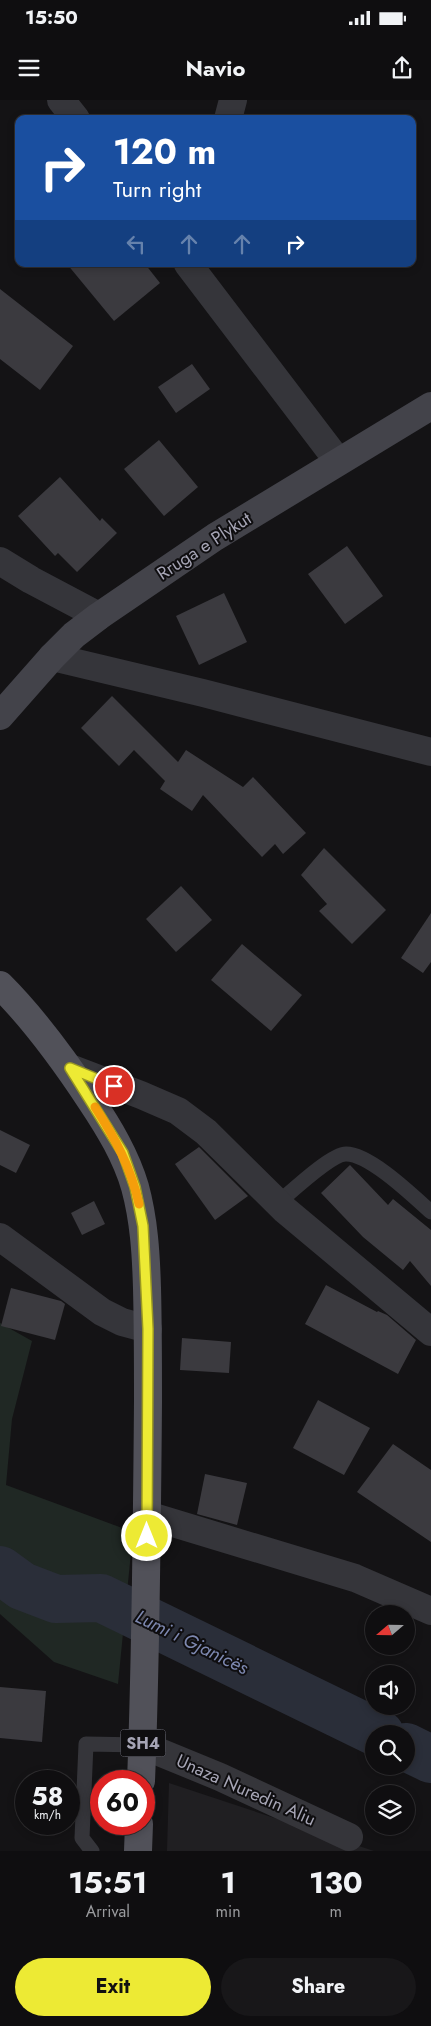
<!DOCTYPE html>
<meta charset="utf-8">
<style>
:root{--surface:#0f0e10;--page:#181719;--text:#f1f3f6;--muted:#9b9c9f;--line:#2f2e30;--accent:#edea34}
body{margin:0;font-family:Jost,sans-serif;background:var(--page);color:var(--text);height:100vh;display:flex;flex-direction:column;font-size:19px;white-space:nowrap}
*{box-sizing:border-box;margin:0}
p{font-size:16px;color:var(--muted)}
.icon{flex:none;width:28px;height:28px;fill:none;stroke:currentColor;stroke-width:2;stroke-linecap:round;stroke-linejoin:round}
.map{position:relative;height:1751px;overflow:hidden}
.drawer{display:flex;flex-direction:column;background:var(--surface);flex:1}
.drawer>*{flex:none}
.hud{position:absolute;left:15px;top:15px;width:401px;height:152px;border-radius:10px;box-shadow:0 2px 8px #0003,0 0 0 1px var(--line);background:#1a4fa0;color:#fff;overflow:hidden}
.needle{width:32px;rotate:250deg}
.buttons{position:absolute;left:365px;top:1505px;display:grid;gap:10px}
.buttons a{display:grid;place-items:center;width:50px;height:50px;border-radius:50%;background:var(--surface);box-shadow:0 2px 8px #0003,0 0 0 1px var(--line);font-size:25px}
.speed{position:absolute;left:15px;top:1670px;display:flex;gap:10px;font-size:25px;font-weight:700;text-align:center}
.speed>*{display:grid;place-content:center;width:65px;height:65px;border-radius:50%;background:var(--surface);box-shadow:0 2px 8px #0003,0 0 0 1px var(--line);line-height:1}
.speed small{font-size:12px;font-weight:400}
.speed .limit{border:8px solid #d22;background:#fff;color:#111}
.pin{position:absolute;display:grid;place-items:center;width:42px;height:42px;color:#fff;margin:-21px;border:2px solid #fff;border-radius:50%;box-shadow:0 1px 5px #0007}
.me{position:absolute;width:55px;margin:-28px;rotate:0deg;stroke-linejoin:round;filter:drop-shadow(0 0 4px #0008)}
.turn{display:flex;align-items:center;gap:18px;height:105px;padding:0 15px;font-size:22px}
.turn .icon{width:65px;height:65px;stroke-width:2.5}
.turn b{display:block;font-size:35px;line-height:42px}
.lanes{display:flex;align-items:center;height:48px;padding:0 15px;background:#0003;justify-content:center;gap:25px;direction:ltr}
.lanes .off{opacity:.35}
.eta{display:flex;justify-content:space-evenly;align-items:center;height:85px;text-align:center}
.eta b{font-size:30px;font-weight:700;line-height:35px}
.button{display:flex;gap:10px;margin-top:auto;padding:10px 15px}
.button a{flex:1;height:58px;border-radius:30px;background:var(--accent);color:#111;font-size:20px;font-weight:700;line-height:58px;text-align:center}
.button a+a{background:var(--page);color:var(--text)}
.status{display:flex;justify-content:space-between;align-items:center;height:35px;padding:0 25px;background:var(--surface);direction:ltr}
.status svg{height:14px;fill:currentColor}
header{display:flex;justify-content:space-between;align-items:center;height:65px;padding:0 15px;background:var(--surface);font-size:22px;font-weight:700}
.map>svg:first-child{display:block}
.built{fill:#201f22}
.green{fill:#202824}
.lines{fill:none;stroke-linecap:round;stroke-linejoin:round}
.river{stroke:#2a2e39;stroke-width:48}
.building{fill:#3b3a3f}
.lane{stroke:#35353a;stroke-width:15}
.street{stroke:#35353a;stroke-width:28}
.secondary{stroke:#43434a;stroke-width:28}
.primary{stroke:#515159;stroke-width:28}
.route-casing{stroke:#9a9822;stroke-width:12}
.route{stroke:#edea34;stroke-width:9}
.slow{stroke:#f59e0b;stroke-width:9}
.labels{text-anchor:middle;dominant-baseline:central;stroke-width:4;stroke-linejoin:round;paint-order:stroke}
.shield{fill:#0f0e10;stroke:#797884;stroke-width:1}
.shield-label{font-size:16px;font-weight:bold;fill:#a6a5b5}
.street-label{font-size:18px;fill:#a6a5b5;stroke:#0f0e10}
.water-label{font-size:19px;font-style:italic;fill:#7d88b0;stroke:#0f0e10}
</style>
<div class="status"><b>15:50</b><svg viewBox="0 0 49 12"><path d="M0 12V9h3v3zM5 12V6h3v6zM10 12V3h3v9zM15 12V0h3v12zM26 1h20v11H26zM47 4h2v5h-2z"/></svg></div>
<header><svg class="icon" aria-label="menu" viewBox="0 0 24 24"><path d="M4 6h16M4 12h16M4 18h16"/></svg>Navio<svg class="icon" aria-label="share" viewBox="0 0 24 24"><path d="M12 15V3M7 8l5-5 5 5M5 13v7h14v-7"/></svg></header>
<div class="map">
<svg width="431" height="1751" viewBox="0 0 431 1751">
<rect width="100%" height="100%" fill="#141315"/>
<polygon class="built" points="169,1683 374,1751 167,1751"/>
<polygon class="green" points="0,1223 32,1241 12,1319 6,1385 133,1432 118,1584 54,1562 0,1514"/>
<g class="lines">
<g class="river">
<polyline points="0,1470 22,1486 56,1499 101,1498 380,1634"/>
<polyline points="406,1647 431,1659"/>
</g>
</g>
<g class="building">
<polygon points="67,164 145,164 160,183 114,221"/>
<polygon points="0,189 73,246 40,290 0,259"/>
<polygon points="192,264 210,289 176,313 158,287"/>
<polygon points="159,340 198,387 164,416 124,369"/>
<polygon points="60,377 100,421 102,418 117,433 77,472 58,453 55,456 18,416"/>
<polygon points="347,446 383,496 345,524 308,474"/>
<polygon points="224,493 247,542 199,565 176,516"/>
<polygon points="112,596 178,662 186,650 243,687 253,677 306,733 283,754 275,744 262,757 203,695 192,711 160,689 165,681 134,650 119,666 81,628"/>
<polygon points="324,748 386,810 352,844 319,811 327,804 301,775"/>
<polygon points="181,786 212,820 176,852 146,819"/>
<polygon points="431,813 431,862 423,873 401,858"/>
<polygon points="242,844 302,895 271,931 211,880"/>
<polygon points="0,1030 30,1045 16,1073 0,1065"/>
<polygon points="199,1047 248,1096 215,1120 175,1064"/>
<polygon points="350,1065 388,1105 393,1099 431,1130 431,1186 410,1161 403,1170 363,1137 321,1093"/>
<polygon points="94,1101 105,1124 82,1135 71,1113"/>
<polygon points="326,1185 377,1212 378,1211 387,1215 416,1240 398,1274 305,1224"/>
<polygon points="11,1188 61,1201 65,1204 55,1240 1,1226"/>
<polygon points="182,1238 231,1242 229,1273 180,1270"/>
<polygon points="318,1300 370,1328 344,1375 293,1348"/>
<polygon points="393,1344 431,1370 431,1442 357,1392"/>
<polygon points="205,1374 247,1383 237,1425 197,1414"/>
<polygon points="0,1587 46,1591 42,1642 0,1638"/>
</g>
<g class="lines">
<g class="lane">
<path d="M278 1103C291 1092 331 1054 346 1054 370 1054 413 1096 431 1112"/>
<polyline points="92,1751 82,1738 86,1644 142,1645"/>
</g>
<g class="street">
<polyline points="61,0 76,19"/>
<polyline points="228,19 233,0"/>
<polyline points="188,164 338,361"/>
<polyline points="0,461 31,480 99,516"/>
<polyline points="52,557 203,593 431,652"/>
<polyline points="70,968 141,995 178,1011 206,1032 285,1110 431,1232"/>
<polyline points="0,1137 102,1212 122,1222 148,1229"/>
<polyline points="147,1415 355,1478 431,1511"/>
<polyline points="142,1645 220,1677 349,1737"/>
</g>
<polyline class="secondary" points="0,616 52,557 74,535 99,516 215,437 431,306"/>
<g class="primary">
<path d="M0 885C35 920 64 960 91 1001 109 1028 126 1056 135 1087 144 1120 146 1154 147 1188 148 1226 148 1263 148 1301 147 1428 146 1555 141 1681"/>
<polyline points="138,1751 139,1724"/>
</g>
</g>
<g class="lines">
<defs>
<polyline id="route" points="114,986 70,968 123,1053 135,1087 143,1126 148,1229 147,1436"/>
</defs>
<use href="#route" class="route-casing"/>
<use href="#route" class="route"/>
<path class="slow" d="M95 1007C115 1038 131 1068 139 1104"/>
</g>
<g class="labels">
<rect class="shield" x="120.5" y="1629.5" width="45" height="27" rx="4"/>
<g class="shield-label">
<text x="143" y="1643">SH4</text>
</g>
<g class="street-label">
<text transform="translate(204 446) rotate(-33)">Rruga e Plykut</text>
<text transform="translate(246 1690) rotate(24)">Unaza Nuredin Aliu</text>
</g>
<g class="water-label">
<text transform="translate(192 1542) rotate(26)">Lumi i Gjanicës</text>
</g>
</g>
</svg>
<div class="buttons">
<a><svg class="needle" viewBox="-14 -14 28 28"><path d="M0-13l5 13h-10z" fill="#e53935"/><path d="M0 13l5-13h-10z" fill="#9b9c9f"/></svg></a>
<a><svg class="icon" aria-label="sound" viewBox="0 0 24 24"><path d="M4 9h4l5-4v14l-5-4H4zM17 9q2 3 0 6"/></svg></a>
<a><svg class="icon" aria-label="search" viewBox="0 0 24 24"><circle cx="10" cy="10" r="6"/><path d="M15 15l6 6"/></svg></a>
<a><svg class="icon" aria-label="layers" viewBox="0 0 24 24"><path d="M12 4l9 5-9 5-9-5zM3 14l9 5 9-5"/></svg></a>
</div>
<div class="speed"><div>58<small>km/h</small></div><div class="limit">60</div></div>
<div class="pin" style="left:114px;top:986px;background:#d93025"><svg class="icon" aria-label="arrive" viewBox="0 0 24 24"><path d="M6 21V4h12l-3 4 3 4H6"/></svg></div>
<svg class="me" style="left:147px;top:1436px" viewBox="-20 -20 40 40"><circle r="17" fill="#edea34" stroke="#fff" stroke-width="3"/><path d="M0-11L8 9 0 5-8 9z" fill="#fff"/></svg>
<div class="hud">
<div class="turn"><svg class="icon" aria-label="right" viewBox="0 0 24 24"><path d="M7 20v-9h11M14 6l5 5-5 5"/></svg><div><b>120 m</b>Turn right</div></div>
<div class="lanes"><svg class="icon off" aria-label="left" viewBox="0 0 24 24"><path d="M17 20v-9H6M10 6l-5 5 5 5"/></svg><svg class="icon off" aria-label="ahead" viewBox="0 0 24 24"><path d="M12 20V5M6 11l6-6 6 6"/></svg><svg class="icon off" aria-label="ahead" viewBox="0 0 24 24"><path d="M12 20V5M6 11l6-6 6 6"/></svg><svg class="icon" aria-label="right" viewBox="0 0 24 24"><path d="M7 20v-9h11M14 6l5 5-5 5"/></svg></div>
</div>
</div>
<section class="drawer">
<div class="eta">
<div><b>15:51</b><p>Arrival</p></div>
<div><b>1</b><p>min</p></div>
<div><b>130</b><p>m</p></div>
</div>
<div class="button"><a>Exit</a><a>Share</a></div>
</section>
